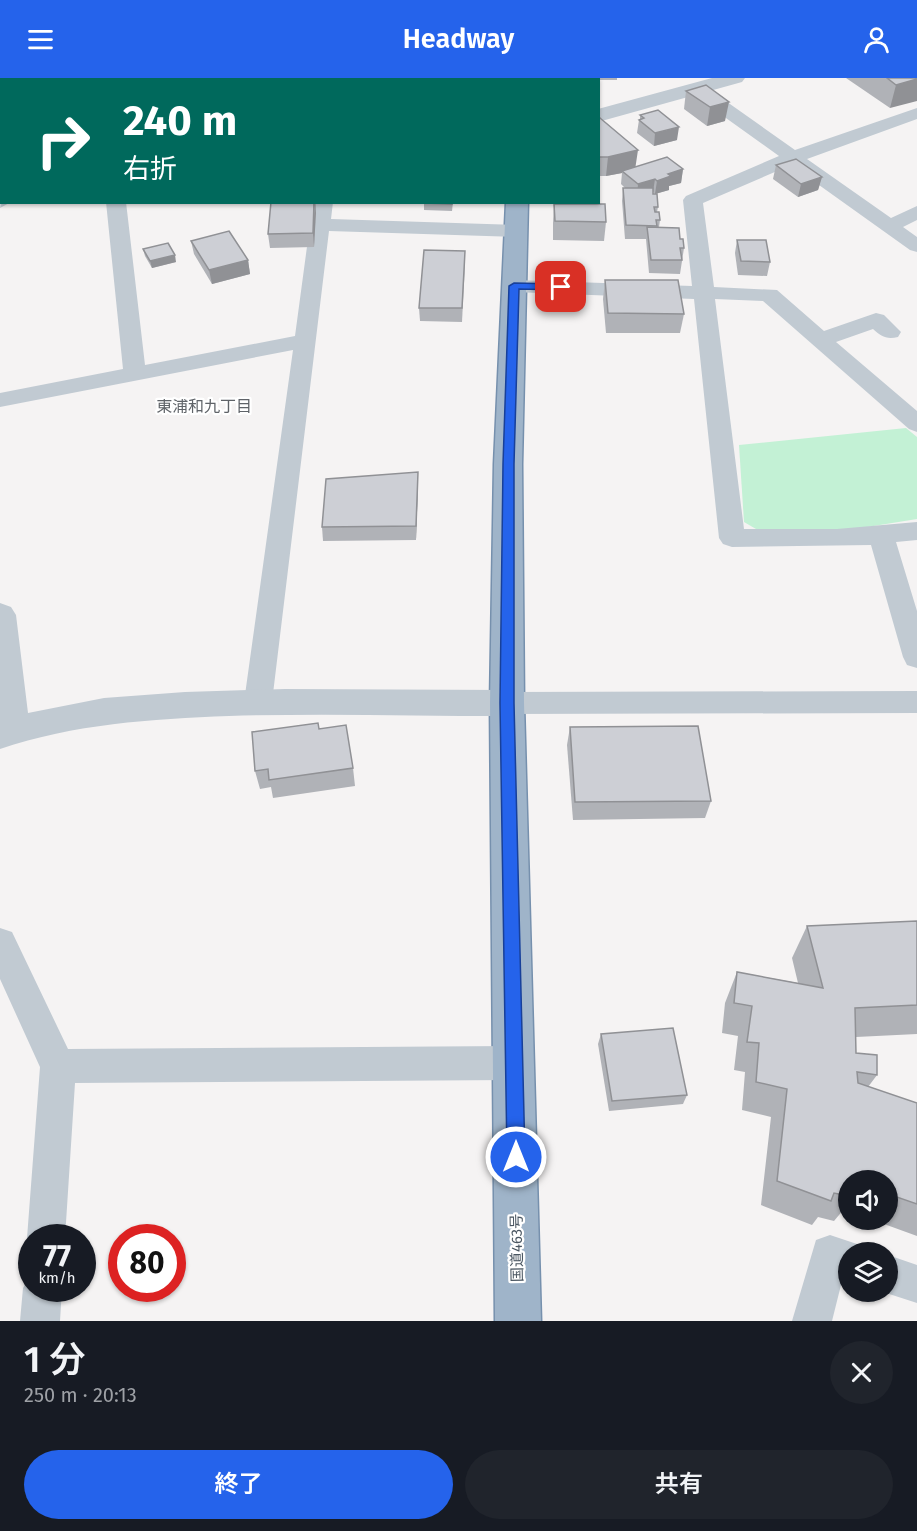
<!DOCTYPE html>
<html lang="ja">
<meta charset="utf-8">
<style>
:root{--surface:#171b24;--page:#20242c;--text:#f1f3f6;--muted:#9ea1a6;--accent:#2563eb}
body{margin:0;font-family:"Fira Sans","Noto Sans JP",sans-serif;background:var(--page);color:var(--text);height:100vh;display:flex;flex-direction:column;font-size:22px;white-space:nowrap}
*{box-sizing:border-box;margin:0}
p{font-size:20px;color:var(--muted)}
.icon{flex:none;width:33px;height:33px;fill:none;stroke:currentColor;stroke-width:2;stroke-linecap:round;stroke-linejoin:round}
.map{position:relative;height:1243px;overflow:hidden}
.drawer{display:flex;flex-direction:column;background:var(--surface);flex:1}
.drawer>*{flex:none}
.hud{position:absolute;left:0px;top:0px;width:600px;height:126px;box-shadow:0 2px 4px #0004;background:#00695c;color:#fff;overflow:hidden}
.tools{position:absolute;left:838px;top:1092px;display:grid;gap:12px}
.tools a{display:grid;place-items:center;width:60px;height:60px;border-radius:50%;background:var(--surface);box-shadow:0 2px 4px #0004;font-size:30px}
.speed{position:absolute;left:18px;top:1146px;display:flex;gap:12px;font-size:30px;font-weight:700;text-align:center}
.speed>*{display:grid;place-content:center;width:78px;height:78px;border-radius:50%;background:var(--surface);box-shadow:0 2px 4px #0004;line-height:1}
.speed small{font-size:15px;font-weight:400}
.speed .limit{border:9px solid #d22;background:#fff;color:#111}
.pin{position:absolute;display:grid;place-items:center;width:51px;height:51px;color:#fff;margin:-26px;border-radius:12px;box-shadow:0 3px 9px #0006}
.me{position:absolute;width:66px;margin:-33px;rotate:0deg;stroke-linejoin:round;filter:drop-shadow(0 0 4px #0008)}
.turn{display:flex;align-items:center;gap:21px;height:126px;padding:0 24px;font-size:27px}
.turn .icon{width:78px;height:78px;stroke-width:2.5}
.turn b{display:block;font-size:42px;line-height:51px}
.round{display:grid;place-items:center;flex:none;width:63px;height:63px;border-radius:32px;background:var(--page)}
.summary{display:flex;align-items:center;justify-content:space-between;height:102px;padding:0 24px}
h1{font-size:36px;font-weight:600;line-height:45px}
.cta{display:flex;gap:12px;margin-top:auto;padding:12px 24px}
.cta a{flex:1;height:69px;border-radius:36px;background:var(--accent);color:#fff;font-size:24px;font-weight:600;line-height:69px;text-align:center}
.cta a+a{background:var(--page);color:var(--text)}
header{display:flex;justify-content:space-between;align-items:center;height:78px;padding:0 24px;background:var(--accent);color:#fff;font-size:27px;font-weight:600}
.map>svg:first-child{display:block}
.green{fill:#c3f1d5}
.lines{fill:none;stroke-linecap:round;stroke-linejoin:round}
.trunk-casing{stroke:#7690ad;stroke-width:3}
.minor{fill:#c1cad2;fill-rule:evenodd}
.tertiary{fill:#c1cad2;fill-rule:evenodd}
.trunk{fill:#9fb4c9;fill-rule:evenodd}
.wall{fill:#b0b2b7}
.shaded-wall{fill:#909195}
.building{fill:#cdcfd5;stroke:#909195;stroke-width:1.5}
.route{fill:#2563eb;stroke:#184099;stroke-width:1.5}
.labels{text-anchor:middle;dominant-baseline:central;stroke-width:4.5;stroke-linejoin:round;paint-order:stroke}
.street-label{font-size:15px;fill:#4a5661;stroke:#fff}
.neighbourhood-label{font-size:16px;fill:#5f6368;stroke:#fff}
</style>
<header><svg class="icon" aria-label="menu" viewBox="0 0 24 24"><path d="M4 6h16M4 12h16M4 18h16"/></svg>Headway<svg class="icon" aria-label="person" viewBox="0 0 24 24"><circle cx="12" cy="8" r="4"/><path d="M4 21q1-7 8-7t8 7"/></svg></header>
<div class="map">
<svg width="917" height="1243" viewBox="0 0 917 1243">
<rect width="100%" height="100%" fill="#f5f3f3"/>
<polygon class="green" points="906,350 917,359 917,441 855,451 756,451 744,444 739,367"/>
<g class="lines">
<defs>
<g id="trunk">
<rect x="513" y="0" width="20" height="2"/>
<polygon points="506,124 528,124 522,386 524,625 541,1243 495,1243 490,625 494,386"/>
</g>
</defs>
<use href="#trunk" class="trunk-casing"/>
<g class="minor">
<polygon points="197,0 217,0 196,2"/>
<polygon points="244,0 262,0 262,2 245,2"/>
<rect x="344" y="0" width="18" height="2"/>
<path d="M697 6 703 7 795 72 917 30V41L807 81 891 140 917 128V142L903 149 917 159V174L910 172 791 87 703 125 714 209 777 212 824 253 876 235 884 237 901 254 898 259C886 262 881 258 873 251L836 264 917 333V354L909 351 763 223 715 221 744 451H837L917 444V462L896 464 917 533V590L907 587 903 579 871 467 732 469 723 466 719 460 694 221 514 214 507 212 503 208 507 204 514 202 692 208 683 122 686 118 779 78 691 15 688 11 691 7Z"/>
<polygon points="2,117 2,124 11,124 0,130"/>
<polygon points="106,124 126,124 145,287 295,258 313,124 333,124 331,141 516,147 523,149 526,153 523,157 516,159 329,153 272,624 268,632 258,635 248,632 244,624 293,272 0,329 0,315 123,291"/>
<polygon points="917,613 917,635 507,636 497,633 493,625 497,617 507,614"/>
<polygon points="0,850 12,854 68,971 515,968 527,973 533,985 527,997 515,1002 75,1005 65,1160 32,1160 32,1171 27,1160 40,989 0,901"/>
<polygon points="830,1157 863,1168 865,1174 849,1174 849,1201 843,1199 832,1243 792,1243 816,1162"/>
<polygon points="888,1177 917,1187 917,1225 883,1214 888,1214"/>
<polygon points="32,1195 32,1210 62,1210 60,1243 20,1243 23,1210"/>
</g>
<g class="tertiary">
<polygon points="712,0 745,0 742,4 598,44 598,31"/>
<path d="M0 525 11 529 16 537 28 635 104 620 185 614 285 611 507 612 519 616 524 625 519 634 507 638C414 638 322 635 229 638 151 641 74 646 0 671Z"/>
</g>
<use href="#trunk" class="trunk"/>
</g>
<g class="wall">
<rect x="310" y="0" width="30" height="2"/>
<rect x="559" y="0" width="58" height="2"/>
<polygon points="846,0 917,0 890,30"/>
<polygon points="706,7 725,43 707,48 684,31 686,13"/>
<polygon points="640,37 677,62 654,68 637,55 639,42 640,41"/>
<polygon points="598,41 636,89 683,91 681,105 669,108 669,112 655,116 653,114 658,129 657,134 660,142 659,149 680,161 684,170 680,196 649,195 646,161 625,161 622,123 623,110 625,110 621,106 622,95 606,98 598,98"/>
<polygon points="776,87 822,99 818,112 798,119 773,101"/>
<polygon points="316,124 314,169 270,170 268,156"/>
<polygon points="424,124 453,124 452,133 424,132"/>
<polygon points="554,126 606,144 604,163 553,162 553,145"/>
<polygon points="737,162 770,184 767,198 738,197 735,175"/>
<polygon points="191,163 248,182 250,196 212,206 194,176"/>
<polygon points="143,171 176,184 152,190 145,178"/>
<polygon points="465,186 462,244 420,243 419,230"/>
<polygon points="605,202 684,236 680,255 606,255 603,221"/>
<polygon points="418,407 416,462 323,463 322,449"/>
<polygon points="570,649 711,723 705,740 573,742 567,667"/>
<polygon points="319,651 353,690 355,708 273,720 271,709 260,711 255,693"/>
<polygon points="917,843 917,956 856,959 856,975 877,997 868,1009 917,1025 917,1158 873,1142 888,1142 888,1102 849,1102 849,1133 844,1131 834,1143 818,1139 812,1147 761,1127 771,1039 742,1032 745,994 734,992 738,958 722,955 725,925 737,894 798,905 792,880 807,848"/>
<polygon points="601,956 687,1017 683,1026 609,1033 598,966"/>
</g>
<g class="shaded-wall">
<polygon points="917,1 917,23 890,30 896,7"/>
<polygon points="729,24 725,43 707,48 710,29"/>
<polygon points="679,49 677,62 654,68 655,55"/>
<polygon points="638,72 635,92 622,93 622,95 606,98 608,79"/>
<polygon points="683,91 681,105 669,108 669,112 655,116 657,103 668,96"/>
<polygon points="822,99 818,112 798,119 801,106"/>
<polygon points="655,101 653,114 637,119 638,106"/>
<polygon points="315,124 316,135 314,169 313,155"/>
<polygon points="175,177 176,184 152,190 150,183"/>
<polygon points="248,182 250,196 212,206 209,192"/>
<polygon points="418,394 418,407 416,462 416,448"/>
</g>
<g class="building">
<rect x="277" y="0" width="27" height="2"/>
<rect x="325" y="0" width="15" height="2"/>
<rect x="371" y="0" width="23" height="2"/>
<polygon points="468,0 499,0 499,2 467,2"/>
<polygon points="887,0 917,0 917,1 896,7"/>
<polygon points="706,7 729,24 710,29 686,13"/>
<polygon points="658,32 679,49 655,55 639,42 644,40 640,37"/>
<polygon points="600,40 638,72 608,79 598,79 598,41"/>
<polygon points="667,79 683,91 668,96 671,98 657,103 655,101 638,106 622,93"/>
<polygon points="796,81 822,99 801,106 776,87"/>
<polygon points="623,110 653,110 653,116 657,116 658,129 654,129 655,134 659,134 660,142 656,142 657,148 626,147"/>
<polygon points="271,124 314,124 313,155 268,156"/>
<polygon points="424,124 452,124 452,126 424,125"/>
<polygon points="554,126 605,126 606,144 555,143"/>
<polygon points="647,149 679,150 680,161 683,161 684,170 680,170 682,182 651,182"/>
<polygon points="229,153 248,182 209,192 191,163"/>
<polygon points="737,162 766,162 770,184 741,183"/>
<polygon points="168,165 175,177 150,183 143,171"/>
<polygon points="424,172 465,173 462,230 419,230"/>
<polygon points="605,202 678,202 684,236 608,235"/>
<polygon points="418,394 416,448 322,449 326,401"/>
<polygon points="318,645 319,651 346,647 353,690 269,702 268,691 255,693 252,654"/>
<polygon points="698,648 711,723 575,724 570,649"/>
<polygon points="917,843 917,927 855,930 856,975 877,977 877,997 857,994 858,1005 917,1025 917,1126 888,1116 888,1102 849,1102 849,1118 834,1115 831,1123 777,1103 787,1011 756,1004 759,965 747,964 752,928 734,925 737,894 823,910 807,848"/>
<polygon points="673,950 687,1017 612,1023 601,956"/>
</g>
<polygon class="route" points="514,205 561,206 566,209 561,212 519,211 514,386 514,625 525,1079 522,1085 516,1088 510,1085 507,1079 500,625 503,386 509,208"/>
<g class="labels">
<g class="street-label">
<text transform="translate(517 1170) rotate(-91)">国道463号</text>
</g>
<g class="neighbourhood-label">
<text x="204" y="328">東浦和九丁目</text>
</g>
</g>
</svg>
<div class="tools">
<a><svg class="icon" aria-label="sound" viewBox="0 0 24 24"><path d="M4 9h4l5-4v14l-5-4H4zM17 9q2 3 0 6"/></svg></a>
<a><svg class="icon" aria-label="layers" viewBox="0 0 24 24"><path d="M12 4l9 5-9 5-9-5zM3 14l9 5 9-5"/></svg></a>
</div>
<div class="speed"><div>77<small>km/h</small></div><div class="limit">80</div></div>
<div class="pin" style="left:561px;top:209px;background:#d93025"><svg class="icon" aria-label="arrive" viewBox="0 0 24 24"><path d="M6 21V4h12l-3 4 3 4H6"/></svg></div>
<svg class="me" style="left:516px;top:1079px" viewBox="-20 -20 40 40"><circle r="17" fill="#2563eb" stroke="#fff" stroke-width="3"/><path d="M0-11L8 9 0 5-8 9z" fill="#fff"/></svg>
<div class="hud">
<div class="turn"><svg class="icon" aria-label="right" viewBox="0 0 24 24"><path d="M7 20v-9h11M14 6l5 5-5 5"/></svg><div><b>240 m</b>右折</div></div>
</div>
</div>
<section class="drawer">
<div class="summary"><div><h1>1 分</h1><p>250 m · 20:13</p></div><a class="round"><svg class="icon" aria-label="close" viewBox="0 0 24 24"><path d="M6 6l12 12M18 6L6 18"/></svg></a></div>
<div class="cta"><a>終了</a><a>共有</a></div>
</section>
